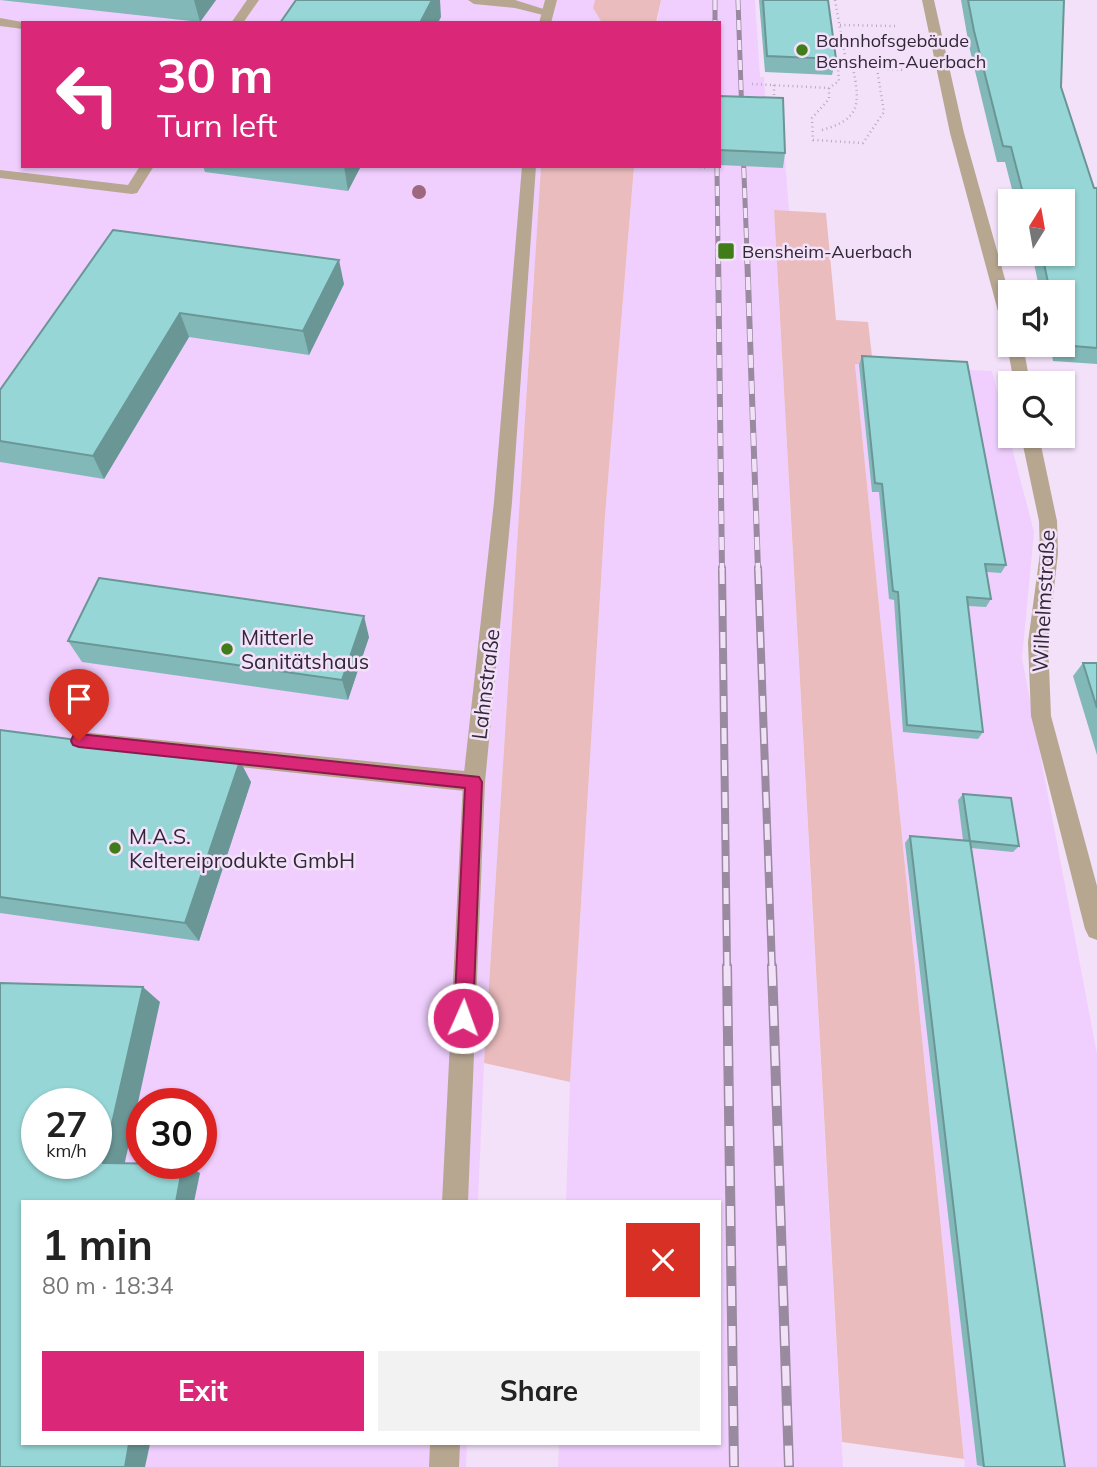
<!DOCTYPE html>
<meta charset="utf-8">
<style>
:root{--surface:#fff;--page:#f2f2f2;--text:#222;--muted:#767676;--accent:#db2777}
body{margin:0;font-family:Mulish,sans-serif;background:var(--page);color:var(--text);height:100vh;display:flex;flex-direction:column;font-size:26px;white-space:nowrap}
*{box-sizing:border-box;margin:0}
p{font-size:23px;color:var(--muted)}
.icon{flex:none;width:38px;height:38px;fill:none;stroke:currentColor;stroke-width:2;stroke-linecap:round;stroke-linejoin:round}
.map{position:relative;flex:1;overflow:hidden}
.side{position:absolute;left:21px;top:1200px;width:700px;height:245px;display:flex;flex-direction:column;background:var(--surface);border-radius:0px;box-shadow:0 2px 5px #0004}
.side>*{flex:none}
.guide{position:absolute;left:21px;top:21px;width:700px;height:147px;border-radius:0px;box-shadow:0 2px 5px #0004;background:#db2777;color:#fff;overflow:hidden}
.needle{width:46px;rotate:11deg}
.fabs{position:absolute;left:998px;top:189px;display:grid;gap:14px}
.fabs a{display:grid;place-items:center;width:77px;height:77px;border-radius:0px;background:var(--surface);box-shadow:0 2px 5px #0004;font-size:35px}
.speed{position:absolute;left:21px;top:1088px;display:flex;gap:14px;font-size:35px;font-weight:700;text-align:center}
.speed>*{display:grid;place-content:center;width:91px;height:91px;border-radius:50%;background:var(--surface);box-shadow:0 2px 5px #0004;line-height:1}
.speed small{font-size:18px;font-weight:400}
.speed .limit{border:10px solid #d22;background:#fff;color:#111}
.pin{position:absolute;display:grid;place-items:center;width:60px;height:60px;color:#fff;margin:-72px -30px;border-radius:50% 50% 50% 0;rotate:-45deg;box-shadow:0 0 7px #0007}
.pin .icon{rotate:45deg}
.me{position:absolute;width:77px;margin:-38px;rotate:2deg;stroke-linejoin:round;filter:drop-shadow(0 0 5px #0008)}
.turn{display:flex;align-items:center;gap:24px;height:147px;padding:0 21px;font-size:32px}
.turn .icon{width:91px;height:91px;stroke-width:2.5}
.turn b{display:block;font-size:49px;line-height:60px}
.round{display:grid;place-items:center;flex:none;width:74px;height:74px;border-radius:0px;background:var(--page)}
.head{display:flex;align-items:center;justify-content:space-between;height:119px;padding:0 21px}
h1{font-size:42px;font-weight:700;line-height:52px}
.action{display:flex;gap:14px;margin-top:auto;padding:14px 21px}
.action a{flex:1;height:80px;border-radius:0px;background:var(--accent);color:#fff;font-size:28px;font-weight:700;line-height:80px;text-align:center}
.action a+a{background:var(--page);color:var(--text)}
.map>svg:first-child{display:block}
.built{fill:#f0cffe;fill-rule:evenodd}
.green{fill:#ebbcbe}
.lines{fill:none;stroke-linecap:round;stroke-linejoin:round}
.path{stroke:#b9a9bf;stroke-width:2.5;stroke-dasharray:1 3.5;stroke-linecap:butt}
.lane{fill:#b7a791;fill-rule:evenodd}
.street{fill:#b7a791;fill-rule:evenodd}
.rail-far3-casing{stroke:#998a9f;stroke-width:5}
.rail-far2-casing{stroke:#998a9f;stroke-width:6}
.rail-far1-casing{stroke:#998a9f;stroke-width:8}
.rail-casing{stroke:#998a9f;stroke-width:10}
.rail-far3{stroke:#f3e1fa;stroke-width:3.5;stroke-dasharray:10;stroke-linecap:butt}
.rail-far2{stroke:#f3e1fa;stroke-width:4.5;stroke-dasharray:13;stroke-linecap:butt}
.rail-far1{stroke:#f3e1fa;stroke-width:5;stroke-dasharray:16;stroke-linecap:butt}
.rail{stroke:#f3e1fa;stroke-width:7;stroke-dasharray:20;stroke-linecap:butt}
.tree{fill:#9d687e}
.wall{fill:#82b8b8}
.shaded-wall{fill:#6a9696}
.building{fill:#97d6d6;stroke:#6a9696;stroke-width:2;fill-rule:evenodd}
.route{fill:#db2777;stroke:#8e194d;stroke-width:2}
.poi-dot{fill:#407c17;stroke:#f3e1fa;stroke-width:2.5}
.labels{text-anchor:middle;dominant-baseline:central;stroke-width:5;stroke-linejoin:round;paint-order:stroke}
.far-poi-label{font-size:18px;fill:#322737;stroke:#f3e1fa;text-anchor:start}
.street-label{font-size:21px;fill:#322737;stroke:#f3e1fa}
.poi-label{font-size:21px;fill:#322737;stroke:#f3e1fa;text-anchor:start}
</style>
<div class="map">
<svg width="1097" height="1467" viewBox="0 0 1097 1467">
<rect width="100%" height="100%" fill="#f3e1fa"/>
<g class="built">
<path d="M0 0H595L593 8 602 23H23V166H541L484 1063 478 1202H23V1444H467L466 1467H0ZM37 1104H96V1164H37ZM142 1104H201V1164H142Z"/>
<polygon points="661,0 755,0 760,77 764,77 767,133 783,134 789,211 774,211 843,1467 558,1467 559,1444 719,1444 719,1202 566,1202 570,1082 605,516 634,168 612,166 719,166 719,23 657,23"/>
<polygon points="855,364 992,371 1034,532 1022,658 1097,1054 1097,1467 965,1467"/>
</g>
<g class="green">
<polygon points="595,0 661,0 656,23 602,23 593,8"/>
<polygon points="541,166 634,167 605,516 570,1082 484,1063"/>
<polygon points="774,210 826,213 836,320 868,322 873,365 855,364 964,1459 842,1442"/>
</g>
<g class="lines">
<g class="path">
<polyline points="835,0 847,67"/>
<polyline points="840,25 895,26"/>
<polyline points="752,84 829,88 839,81 838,67 904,70"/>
<polyline points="774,85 774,103"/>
<polyline points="829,88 829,99 812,118 813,140 863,143 884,112 877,69"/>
<path d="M822 130C861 119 860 104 853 68"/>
<polyline points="670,166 686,167"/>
<polyline points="686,166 708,168"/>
</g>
<g class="lane">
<polygon points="247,0 259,0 243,23 231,23"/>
<polygon points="468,0 515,0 553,12 547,16 515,8 474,4"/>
<polygon points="0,18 28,23 23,23 23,29 0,26"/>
<polygon points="140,166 154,166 137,193 132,194 0,178 0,170 128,185"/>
<polygon points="82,732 474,772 482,775 485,782 482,789 474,792 82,750 75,747 71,741 75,735"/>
</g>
<g class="street">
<polygon points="545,0 557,0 551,23 539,23"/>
<polygon points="922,0 934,0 964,133 1010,297 1010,331 1002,326 950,133"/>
<polygon points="522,166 536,166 512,502 485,782 468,1202 442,1202 463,782 494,502"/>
<polygon points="1010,341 1010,345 1023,345 1030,383 1014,383 1007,345"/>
<polygon points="1021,436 1039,436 1057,521 1058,553 1048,642 1051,716 1097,886 1097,940 1089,937 1085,929 1031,716 1028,642 1040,553 1039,521"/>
<polygon points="430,1444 460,1444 459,1467 429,1467"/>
</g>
<defs>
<g id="rail-far3">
<polyline points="715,0 715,23"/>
<polyline points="738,0 742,117"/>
<polyline points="743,148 747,253"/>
<polyline points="717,166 718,253"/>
</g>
<g id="rail-far2">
<polyline points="718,251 722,570"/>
<polyline points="747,251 758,570"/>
</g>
<g id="rail-far1">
<polyline points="722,568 727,968"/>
<polyline points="758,568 772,968"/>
</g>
<g id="rail">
<polyline points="727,966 734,1467"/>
<polyline points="772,966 789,1467"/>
</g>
</defs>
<use href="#rail-far3" class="rail-far3-casing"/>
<use href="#rail-far2" class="rail-far2-casing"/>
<use href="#rail-far1" class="rail-far1-casing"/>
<use href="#rail" class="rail-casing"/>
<use href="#rail-far3" class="rail-far3"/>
<use href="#rail-far2" class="rail-far2"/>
<use href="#rail-far1" class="rail-far1"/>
<use href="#rail" class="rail"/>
</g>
<circle class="tree" cx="419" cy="192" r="7"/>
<g class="wall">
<polygon points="0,0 216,0 200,22"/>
<polygon points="759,0 828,0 836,59 832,75 765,72"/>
<polygon points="961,0 1064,0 1061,87 1094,188 1097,188 1097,364 1053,361 1050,345 1062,345 1062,292 1040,292 1032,254 1062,254 1062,201 1015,201 1005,162 997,162 969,46"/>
<polygon points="719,96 785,153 783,168 719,165"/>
<polygon points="203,166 361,166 348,191 205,172"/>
<polygon points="113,230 344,284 309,355 189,337 104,479 0,462 0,390"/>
<polygon points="862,356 1006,565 1001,573 987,572 991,599 986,607 968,606 983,732 978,739 903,732 894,600 889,599 879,492 872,492 859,365"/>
<polygon points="369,637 348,700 82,662 68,641"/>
<polygon points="1083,663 1097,663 1097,755 1073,676"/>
<polygon points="0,730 251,782 199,941 0,913"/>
<polygon points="963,794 1019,846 1013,852 971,848 984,1467 977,1465 905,843 910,836 963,840 958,800"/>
</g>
<g class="shaded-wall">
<polygon points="194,0 216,0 200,22"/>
<polygon points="432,0 440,0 441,17 438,23 420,23"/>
<polygon points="344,166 361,166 348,191"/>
<polygon points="339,260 344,284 309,355 303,331"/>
<polygon points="180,313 189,337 104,479 93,456"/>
<polygon points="364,616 369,637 348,700 342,680"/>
<polygon points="240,761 251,782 199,941 185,923"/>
<polygon points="143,987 160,1002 123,1171 103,1163"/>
<polygon points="183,1164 200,1173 194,1202 176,1202"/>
<polygon points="129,1444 150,1444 145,1467 125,1467"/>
</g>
<g class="building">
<polygon points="296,0 432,0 420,23 280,23"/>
<polygon points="763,0 828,0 836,59 767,56"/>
<polygon points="968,0 1064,0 1061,87 1094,188 1097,188 1097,348 1061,345 1062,345 1062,292 1050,292 1042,254 1062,254 1062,201 1025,201 1011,147 1003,146 974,31"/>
<polygon points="719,96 783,98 785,153 719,150"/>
<polygon points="113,230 339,260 303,331 180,313 93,456 0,441 0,390"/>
<polygon points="862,356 967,362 1006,565 985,564 991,599 967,597 983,732 907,725 898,592 893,591 882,484 875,483"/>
<polygon points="99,578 364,616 342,680 68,641"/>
<polygon points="1083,663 1097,663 1097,708"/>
<polygon points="0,730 240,761 185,923 0,897"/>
<polygon points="963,794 1011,798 1019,846 970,841"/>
<polygon points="910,836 970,841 1065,1467 984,1467"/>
<path d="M0 983 143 987 103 1163 183 1164 176 1202H23V1444H129L125 1467H0ZM37 1104H96V1164H37Z"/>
</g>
<polygon class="route" points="79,734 479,777 482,782 473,1018 470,1025 463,1028 457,1025 454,1018 465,788 79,747 73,745 71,741 73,736"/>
<g class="poi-dot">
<circle cx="802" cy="50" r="7"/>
<rect x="717" y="242" width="18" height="18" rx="3.5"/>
<circle cx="227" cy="649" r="7"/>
<circle cx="115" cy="848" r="7"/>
</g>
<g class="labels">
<g class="far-poi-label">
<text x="816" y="40">Bahnhofsgebäude<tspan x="816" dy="21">Bensheim-Auerbach</tspan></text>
<text x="742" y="251">Bensheim-Auerbach</text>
</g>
<g class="street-label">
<text transform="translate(1043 601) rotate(-87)">Wilhelmstraße</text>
<text transform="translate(485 684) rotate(-83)">Lahnstraße</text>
</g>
<g class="poi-label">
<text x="241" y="637">Mitterle<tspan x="241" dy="24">Sanitätshaus</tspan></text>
<text x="129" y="836">M.A.S.<tspan x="129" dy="24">Keltereiprodukte GmbH</tspan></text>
</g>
</g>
</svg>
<div class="fabs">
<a><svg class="needle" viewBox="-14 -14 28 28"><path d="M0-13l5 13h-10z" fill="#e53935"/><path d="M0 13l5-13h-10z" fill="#767676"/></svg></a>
<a><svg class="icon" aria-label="sound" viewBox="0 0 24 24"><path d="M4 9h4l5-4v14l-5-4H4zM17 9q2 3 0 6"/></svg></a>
<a><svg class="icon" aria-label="search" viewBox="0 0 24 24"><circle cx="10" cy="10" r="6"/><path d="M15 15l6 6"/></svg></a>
</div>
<div class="speed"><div>27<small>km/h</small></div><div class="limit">30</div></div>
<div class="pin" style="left:79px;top:741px;background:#d93025"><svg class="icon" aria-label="arrive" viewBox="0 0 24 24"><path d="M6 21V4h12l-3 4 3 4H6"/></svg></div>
<svg class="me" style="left:463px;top:1018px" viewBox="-20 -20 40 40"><circle r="17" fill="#db2777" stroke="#fff" stroke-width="3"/><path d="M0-11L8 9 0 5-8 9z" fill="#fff"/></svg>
<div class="guide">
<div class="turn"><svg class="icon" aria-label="left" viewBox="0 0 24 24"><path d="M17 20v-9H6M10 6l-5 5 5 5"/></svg><div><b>30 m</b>Turn left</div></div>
</div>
<section class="side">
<div class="head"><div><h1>1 min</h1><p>80 m · 18:34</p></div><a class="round" style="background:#d93025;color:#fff"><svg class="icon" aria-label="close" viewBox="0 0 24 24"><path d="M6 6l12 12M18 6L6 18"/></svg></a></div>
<div class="action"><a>Exit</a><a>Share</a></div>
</section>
</div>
